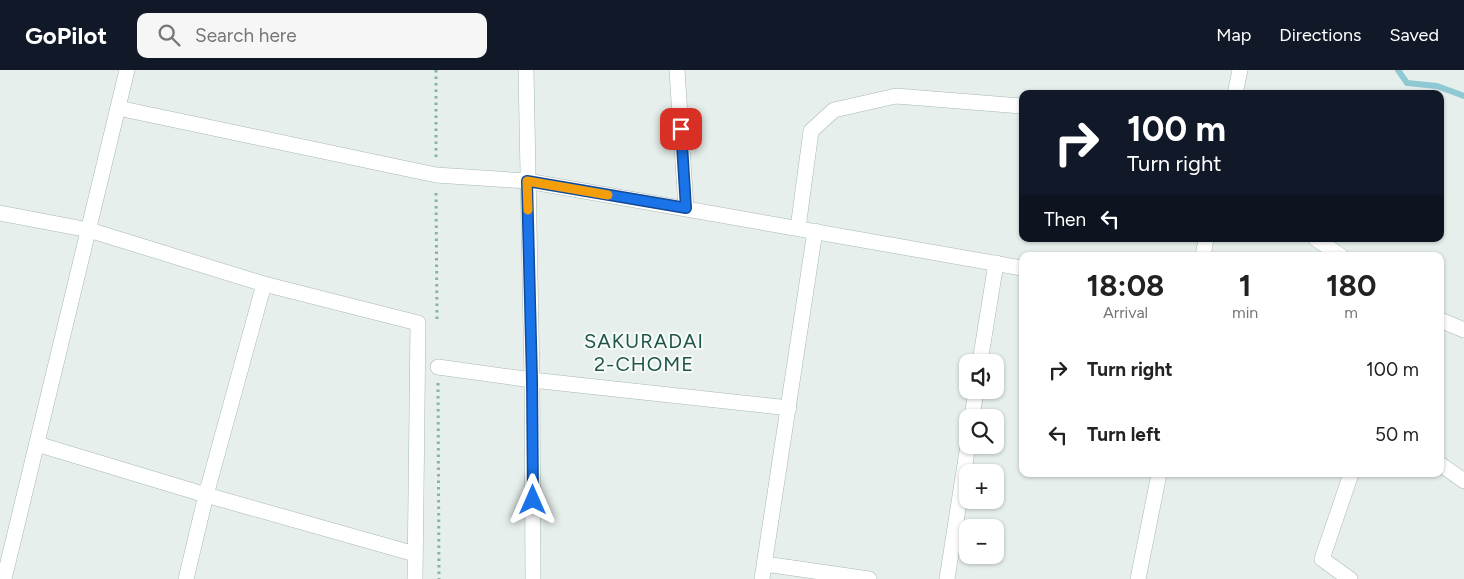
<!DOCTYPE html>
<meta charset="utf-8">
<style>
:root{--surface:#fff;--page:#f6f6f6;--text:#222;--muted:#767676;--accent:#111827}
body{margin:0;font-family:Figtree,sans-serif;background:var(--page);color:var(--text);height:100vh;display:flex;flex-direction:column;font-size:19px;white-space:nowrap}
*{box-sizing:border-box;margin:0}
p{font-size:16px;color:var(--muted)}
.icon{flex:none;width:28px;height:28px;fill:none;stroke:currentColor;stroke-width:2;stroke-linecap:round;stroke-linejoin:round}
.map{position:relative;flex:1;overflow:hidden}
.side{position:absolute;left:1019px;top:182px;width:425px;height:225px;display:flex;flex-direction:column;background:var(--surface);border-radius:10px;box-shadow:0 1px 4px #0004}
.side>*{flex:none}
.top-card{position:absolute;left:1019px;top:20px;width:425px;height:152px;border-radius:10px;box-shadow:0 1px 4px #0004;background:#111827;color:#fff;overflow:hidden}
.controls{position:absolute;left:959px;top:284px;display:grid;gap:10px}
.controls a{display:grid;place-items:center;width:45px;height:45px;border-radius:10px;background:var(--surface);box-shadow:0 1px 4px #0004;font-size:25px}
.pin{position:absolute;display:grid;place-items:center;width:42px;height:42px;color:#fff;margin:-21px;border-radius:10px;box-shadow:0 2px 8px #0006}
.me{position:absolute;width:55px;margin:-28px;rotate:0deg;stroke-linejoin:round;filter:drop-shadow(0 0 4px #0008)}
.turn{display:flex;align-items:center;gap:18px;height:105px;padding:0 25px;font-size:22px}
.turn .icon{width:65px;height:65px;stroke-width:2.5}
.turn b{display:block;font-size:35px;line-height:42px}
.then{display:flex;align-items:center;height:48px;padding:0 25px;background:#0003;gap:10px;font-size:19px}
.eta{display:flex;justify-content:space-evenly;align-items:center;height:85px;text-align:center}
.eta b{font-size:30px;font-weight:700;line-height:35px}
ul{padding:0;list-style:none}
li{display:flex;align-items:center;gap:15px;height:65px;padding:0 25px}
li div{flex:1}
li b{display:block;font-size:19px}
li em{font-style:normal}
header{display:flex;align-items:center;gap:30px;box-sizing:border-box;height:70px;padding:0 25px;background:var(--accent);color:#fff}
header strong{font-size:24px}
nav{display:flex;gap:28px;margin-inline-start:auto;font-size:18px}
.search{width:350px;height:45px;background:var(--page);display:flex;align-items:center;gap:12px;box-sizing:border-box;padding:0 18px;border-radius:10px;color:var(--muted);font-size:19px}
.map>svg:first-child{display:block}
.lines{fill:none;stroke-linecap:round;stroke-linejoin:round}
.stream{stroke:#8ec9d4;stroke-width:6}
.minor-casing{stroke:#a8b8b2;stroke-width:16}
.tertiary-casing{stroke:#a8b8b2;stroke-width:16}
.path{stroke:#86b3a5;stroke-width:3;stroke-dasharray:2.5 4;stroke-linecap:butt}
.minor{stroke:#fff;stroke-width:15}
.tertiary{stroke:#fff;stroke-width:15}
.route-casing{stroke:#114b97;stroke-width:12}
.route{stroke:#1a73e8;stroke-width:9}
.slow{stroke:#f59e0b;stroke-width:9}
.labels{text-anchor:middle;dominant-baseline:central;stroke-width:4;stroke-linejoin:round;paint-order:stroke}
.neighbourhood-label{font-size:20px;letter-spacing:1px;fill:#1f5548;stroke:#f7fbf9}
</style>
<header>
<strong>GoPilot</strong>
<div class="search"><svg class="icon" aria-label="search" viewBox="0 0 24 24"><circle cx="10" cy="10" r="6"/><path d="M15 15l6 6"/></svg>Search here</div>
<nav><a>Map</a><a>Directions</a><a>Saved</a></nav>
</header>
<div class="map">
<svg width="1464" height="509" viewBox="0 0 1464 509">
<rect width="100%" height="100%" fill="#e6efeb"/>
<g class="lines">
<polyline class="stream" points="1398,0 1407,13 1437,16 1464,26"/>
<defs>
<g id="minor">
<polyline points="526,0 532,310 533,509"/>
<polyline points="677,0 686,138"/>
<polyline points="0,143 89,160 264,214 418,253 415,509"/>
<polyline points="798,158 811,61 834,40 896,26 1022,36"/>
<polyline points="1316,169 1341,186"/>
<polyline points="1440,250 1464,260"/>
<polyline points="980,292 996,193"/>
<polyline points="438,297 532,310 789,338"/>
<polyline points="972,348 976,320"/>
<polyline points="37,374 206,425 415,484"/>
<polyline points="1440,394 1464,411"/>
<polyline points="765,494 869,509"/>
<polyline points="186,509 206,425 264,214"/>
<polyline points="762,509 815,161"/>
<polyline points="947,509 968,375"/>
<polyline points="1350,509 1322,489 1351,404"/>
</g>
<g id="tertiary">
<polyline points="1235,24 1240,0"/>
<polyline points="118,38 436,105 527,111 1022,198"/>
<polyline points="1203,186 1206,169"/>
<polyline points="4,509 127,0"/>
<polyline points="1138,509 1159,404"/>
</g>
</defs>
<use href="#minor" class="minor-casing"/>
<use href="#tertiary" class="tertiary-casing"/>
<g class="path">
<polyline points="436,87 436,0"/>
<polyline points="436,123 437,249"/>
<polyline points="438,313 439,509"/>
</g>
<use href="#minor" class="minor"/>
<use href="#tertiary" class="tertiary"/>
</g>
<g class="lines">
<defs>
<polyline id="route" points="533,430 532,310 527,111 686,138 681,59"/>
</defs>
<use href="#route" class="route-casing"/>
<use href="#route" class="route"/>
<polyline class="slow" points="528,140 527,111 608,125"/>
</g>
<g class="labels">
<g class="neighbourhood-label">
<text x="644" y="271">SAKURADAI<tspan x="644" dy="23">2-CHOME</tspan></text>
</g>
</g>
</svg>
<div class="controls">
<a><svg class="icon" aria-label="sound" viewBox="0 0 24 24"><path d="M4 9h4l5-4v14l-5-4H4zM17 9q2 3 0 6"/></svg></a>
<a><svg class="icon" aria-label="search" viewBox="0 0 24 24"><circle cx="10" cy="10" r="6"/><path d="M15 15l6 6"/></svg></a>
<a>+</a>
<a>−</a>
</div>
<div class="pin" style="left:681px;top:59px;background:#d93025"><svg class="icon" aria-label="arrive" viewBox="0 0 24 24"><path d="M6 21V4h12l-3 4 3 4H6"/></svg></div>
<svg class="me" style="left:533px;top:430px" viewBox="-20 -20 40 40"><path d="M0-17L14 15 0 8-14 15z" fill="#1a73e8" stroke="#fff" stroke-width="4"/></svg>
<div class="top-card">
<div class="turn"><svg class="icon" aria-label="right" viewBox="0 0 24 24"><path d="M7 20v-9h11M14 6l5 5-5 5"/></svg><div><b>100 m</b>Turn right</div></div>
<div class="then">Then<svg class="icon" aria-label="left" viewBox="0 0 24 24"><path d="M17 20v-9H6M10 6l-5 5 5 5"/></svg></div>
</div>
<section class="side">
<div class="eta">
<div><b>18:08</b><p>Arrival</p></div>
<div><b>1</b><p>min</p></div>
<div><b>180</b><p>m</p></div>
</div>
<ul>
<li><svg class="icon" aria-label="right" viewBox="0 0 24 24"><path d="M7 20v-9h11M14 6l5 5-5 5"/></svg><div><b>Turn right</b></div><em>100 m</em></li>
<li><svg class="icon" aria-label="left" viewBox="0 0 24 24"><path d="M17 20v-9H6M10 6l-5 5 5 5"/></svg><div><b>Turn left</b></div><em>50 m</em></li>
</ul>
</section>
</div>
